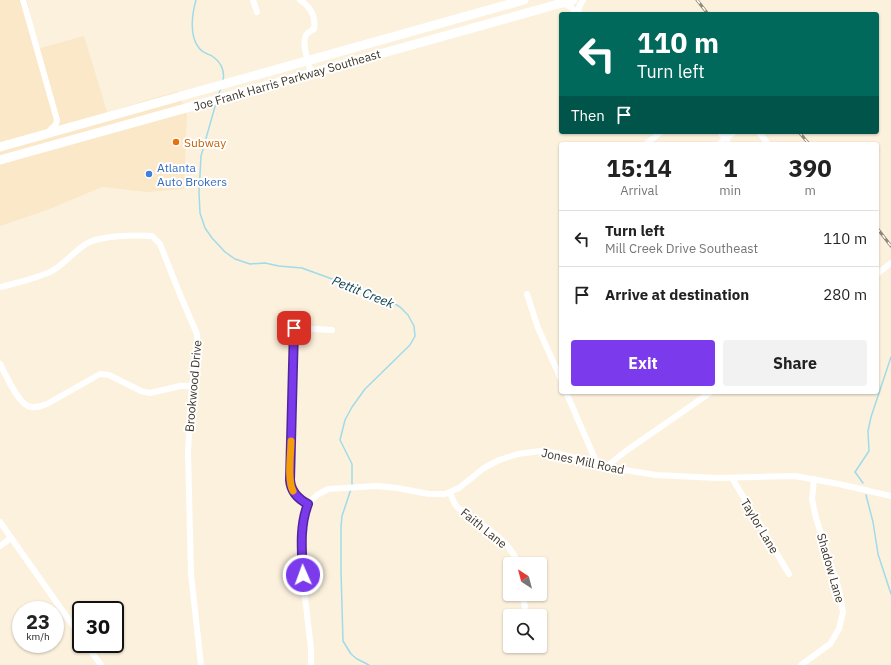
<!DOCTYPE html>
<style>
:root{--surface:#fff;--page:#f2f2f2;--text:#222;--muted:#767676;--line:#e0e0e0;--accent:#7c3aed}
body{margin:0;font-family:"IBM Plex Sans",sans-serif;background:var(--page);color:var(--text);height:100vh;display:flex;flex-direction:column;font-size:15px;white-space:nowrap}
*{box-sizing:border-box;margin:0}
p{font-size:13px;color:var(--muted)}
.icon{flex:none;width:22px;height:22px;fill:none;stroke:currentColor;stroke-width:2;stroke-linecap:round;stroke-linejoin:round}
.map{position:relative;flex:1;overflow:hidden}
.sheet{position:absolute;left:559px;top:142px;width:320px;height:252px;display:flex;flex-direction:column;background:var(--surface);border-radius:4px;box-shadow:0 1px 3px #0004}
.sheet>*{flex:none}
.banner{position:absolute;left:559px;top:12px;width:320px;height:122px;border-radius:4px;box-shadow:0 1px 3px #0004;background:#00695c;color:#fff;overflow:hidden}
.needle{width:26px;rotate:324deg}
.fabs{position:absolute;left:503px;top:557px;display:grid;gap:8px}
.fabs a{display:grid;place-items:center;width:44px;height:44px;border-radius:4px;background:var(--surface);box-shadow:0 1px 3px #0004;font-size:20px}
.speed{position:absolute;left:12px;top:601px;display:flex;gap:8px;font-size:20px;font-weight:700;text-align:center}
.speed>*{display:grid;place-content:center;width:52px;height:52px;border-radius:50%;background:var(--surface);box-shadow:0 1px 3px #0004;line-height:1}
.speed small{font-size:10px;font-weight:400}
.speed .limit{border:2px solid #111;border-radius:6px;background:#fff;color:#111}
.pin{position:absolute;display:grid;place-items:center;width:34px;height:34px;color:#fff;margin:-17px;border-radius:8px;box-shadow:0 2px 6px #0006}
.me{position:absolute;width:44px;margin:-22px;rotate:358deg;stroke-linejoin:round;filter:drop-shadow(0 0 3px #0008)}
.turn{display:flex;align-items:center;gap:14px;height:84px;padding:0 12px;font-size:18px}
.turn .icon{width:52px;height:52px;stroke-width:2.5}
.turn b{display:block;font-size:28px;line-height:34px}
.then{display:flex;align-items:center;height:38px;padding:0 12px;background:#0003;gap:8px;font-size:15px}
.eta{display:flex;justify-content:space-evenly;align-items:center;height:68px;text-align:center}
.eta b{font-size:24px;font-weight:700;line-height:28px}
.cta{display:flex;gap:8px;margin-top:auto;padding:8px 12px}
.cta a{flex:1;height:46px;border-radius:4px;background:var(--accent);color:#fff;font-size:16px;font-weight:700;line-height:46px;text-align:center}
.cta a+a{background:var(--page);color:var(--text)}
ul{padding:0;list-style:none}
li{display:flex;align-items:center;gap:12px;height:56px;padding:0 12px;border-top:1px solid var(--line)}
li div{flex:1}
li b{display:block;font-size:15px}
li em{font-style:normal}
.map>svg:first-child{display:block}
.built{fill:#fbe8c8}
.lines{fill:none;stroke-linecap:round;stroke-linejoin:round}
.stream{stroke:#9fdbea;stroke-width:1.5}
.minor{stroke:#fff;stroke-width:6}
.highway{stroke:#fff;stroke-width:9}
.rail-casing{stroke:#928979;stroke-width:3}
.rail{stroke:#fff;stroke-width:1.5;stroke-dasharray:4.5;stroke-linecap:butt}
.route-casing{stroke:#51269a;stroke-width:10}
.route{stroke:#7c3aed;stroke-width:7}
.slow{stroke:#f59e0b;stroke-width:7}
.food-dot{fill:#e8710a;stroke:#fff;stroke-width:1.5}
.shop-dot{fill:#3f7fe0;stroke:#fff;stroke-width:1.5}
.labels{text-anchor:middle;dominant-baseline:central;stroke-width:4;stroke-linejoin:round;paint-order:stroke}
.street-label{font-size:12px;fill:#3d3528;stroke:#fff}
.food-label{font-size:12px;fill:#c56008;stroke:#fff;text-anchor:start}
.shop-label{font-size:12px;fill:#366cbe;stroke:#fff;text-anchor:start}
.water-label{font-size:13px;font-style:italic;fill:#0e444f;stroke:#fff}
</style>
<div class="map">
<svg width="891" height="665" viewBox="0 0 891 665">
<rect width="100%" height="100%" fill="#fcf1dd"/>
<polygon class="built" points="0,0 27,0 37,49 84,36 107,112 178,91 187,114 184,189 147,192 102,187 47,210 0,226"/>
<g class="lines">
<g class="stream">
<path d="M196 0C192 14 189 36 199 48 203 53 208 54 212 56 221 62 225 71 223 80"/>
<polyline points="218,96 221,88"/>
<polyline points="216,103 201,156 199,193 200,213 205,228 212,238 225,252 235,259 250,264 265,263 279,266 302,268 387,299 400,307 408,315 414,326 415,336 410,345 365,389 352,407 345,420 340,440 352,464 352,485"/>
<polyline points="863,483 855,472 869,451 868,431 871,417 891,357"/>
<polyline points="351,489 342,516 341,527 341,571 343,641 351,654 357,659 369,665"/>
<polyline points="866,495 873,522 878,554 891,594"/>
</g>
<g class="minor">
<polyline points="23,0 57,120 56,124 48,132"/>
<polyline points="253,0 257,12"/>
<path d="M300 0C311 7 316 16 314 29 311 31 308 32 306 35 301 43 309 64 311 73"/>
<polyline points="562,3 571,7 577,14"/>
<polyline points="578,14 579,7 583,0"/>
<polyline points="720,132 729,144"/>
<polyline points="759,132 768,144"/>
<polyline points="646,144 661,132"/>
<polyline points="719,144 734,132"/>
<polyline points="877,274 891,263"/>
<path d="M0 287C17 283 34 279 50 272 64 265 73 252 86 244 100 235 136 235 152 236L160 244 181 297 197 334 198 348 192 386 188 451 191 574 201 665"/>
<polyline points="527,294 538,328 561,379"/>
<path d="M0 364C6 375 17 401 28 406 34 409 41 406 47 404L100 374 109 375 141 391 150 393 180 386H192"/>
<polyline points="566,392 595,459 595,463"/>
<polyline points="607,466 626,451 711,392"/>
<polyline points="732,478 789,574"/>
<path d="M450 493 455 504 458 508C479 523 510 539 518 564"/>
<path d="M308 504C298 498 291 492 290 480L294 328 332 330"/>
<polyline points="0,522 81,637"/>
<polyline points="0,546 11,538"/>
<polyline points="523,594 526,616"/>
<polyline points="86,644 101,665"/>
<polyline points="311,665 311,649 304,588 303,529 304,516 308,504 317,495 328,489 377,486 397,488 429,494 445,494 459,488 484,468 499,460 518,454 541,451 556,453 618,469 656,475 717,478 795,476 839,484 891,496"/>
<polyline points="801,665 830,644 839,629 843,612 839,590 816,518 812,499 814,479"/>
</g>
<g class="highway">
<polyline points="0,147 524,0"/>
<polyline points="0,160 573,0"/>
</g>
<defs>
<g id="rail">
<polyline points="697,0 708,14"/>
<polyline points="799,132 809,144"/>
<polyline points="877,228 891,246"/>
</g>
</defs>
<use href="#rail" class="rail-casing"/>
<use href="#rail" class="rail"/>
</g>
<g class="lines">
<defs>
<path id="route" d="M294 328 290 480C291 492 298 499 308 504 299 527 302 552 303 575"/>
</defs>
<use href="#route" class="route-casing"/>
<use href="#route" class="route"/>
<path class="slow" d="M291 441C291 454 287 480 293 491"/>
</g>
<circle class="food-dot" cx="176" cy="142" r="4"/>
<circle class="shop-dot" cx="149" cy="174" r="4"/>
<g class="labels">
<g class="street-label">
<text transform="translate(287 80) rotate(-16)">Joe Frank Harris Parkway Southeast</text>
<text transform="translate(193 386) rotate(-85)">Brookwood Drive</text>
<text transform="translate(583 461) rotate(12)">Jones Mill Road</text>
<text transform="translate(760 526) rotate(59)">Taylor Lane</text>
<text transform="translate(484 528) rotate(39)">Faith Lane</text>
<text transform="translate(831 568) rotate(74)">Shadow Lane</text>
</g>
<g class="food-label">
<text x="184" y="142">Subway</text>
</g>
<g class="shop-label">
<text x="157" y="167">Atlanta<tspan x="157" dy="14">Auto Brokers</tspan></text>
</g>
<g class="water-label">
<text transform="translate(363 292) rotate(22)">Pettit Creek</text>
</g>
</g>
</svg>
<div class="fabs">
<a><svg class="needle" viewBox="-14 -14 28 28"><path d="M0-13l5 13h-10z" fill="#e53935"/><path d="M0 13l5-13h-10z" fill="#767676"/></svg></a>
<a><svg class="icon" aria-label="search" viewBox="0 0 24 24"><circle cx="10" cy="10" r="6"/><path d="M15 15l6 6"/></svg></a>
</div>
<div class="speed"><div>23<small>km/h</small></div><div class="limit">30</div></div>
<div class="pin" style="left:294px;top:328px;background:#d93025"><svg class="icon" aria-label="arrive" viewBox="0 0 24 24"><path d="M6 21V4h12l-3 4 3 4H6"/></svg></div>
<svg class="me" style="left:303px;top:575px" viewBox="-20 -20 40 40"><circle r="17" fill="#7c3aed" stroke="#fff" stroke-width="3"/><path d="M0-11L8 9 0 5-8 9z" fill="#fff"/></svg>
<div class="banner">
<div class="turn"><svg class="icon" aria-label="left" viewBox="0 0 24 24"><path d="M17 20v-9H6M10 6l-5 5 5 5"/></svg><div><b>110 m</b>Turn left</div></div>
<div class="then">Then<svg class="icon" aria-label="arrive" viewBox="0 0 24 24"><path d="M6 21V4h12l-3 4 3 4H6"/></svg></div>
</div>
<section class="sheet">
<div class="eta">
<div><b>15:14</b><p>Arrival</p></div>
<div><b>1</b><p>min</p></div>
<div><b>390</b><p>m</p></div>
</div>
<ul>
<li><svg class="icon" aria-label="left" viewBox="0 0 24 24"><path d="M17 20v-9H6M10 6l-5 5 5 5"/></svg><div><b>Turn left</b><p>Mill Creek Drive Southeast</p></div><em>110 m</em></li>
<li><svg class="icon" aria-label="arrive" viewBox="0 0 24 24"><path d="M6 21V4h12l-3 4 3 4H6"/></svg><div><b>Arrive at destination</b></div><em>280 m</em></li>
</ul>
<div class="cta"><a>Exit</a><a>Share</a></div>
</section>
</div>
